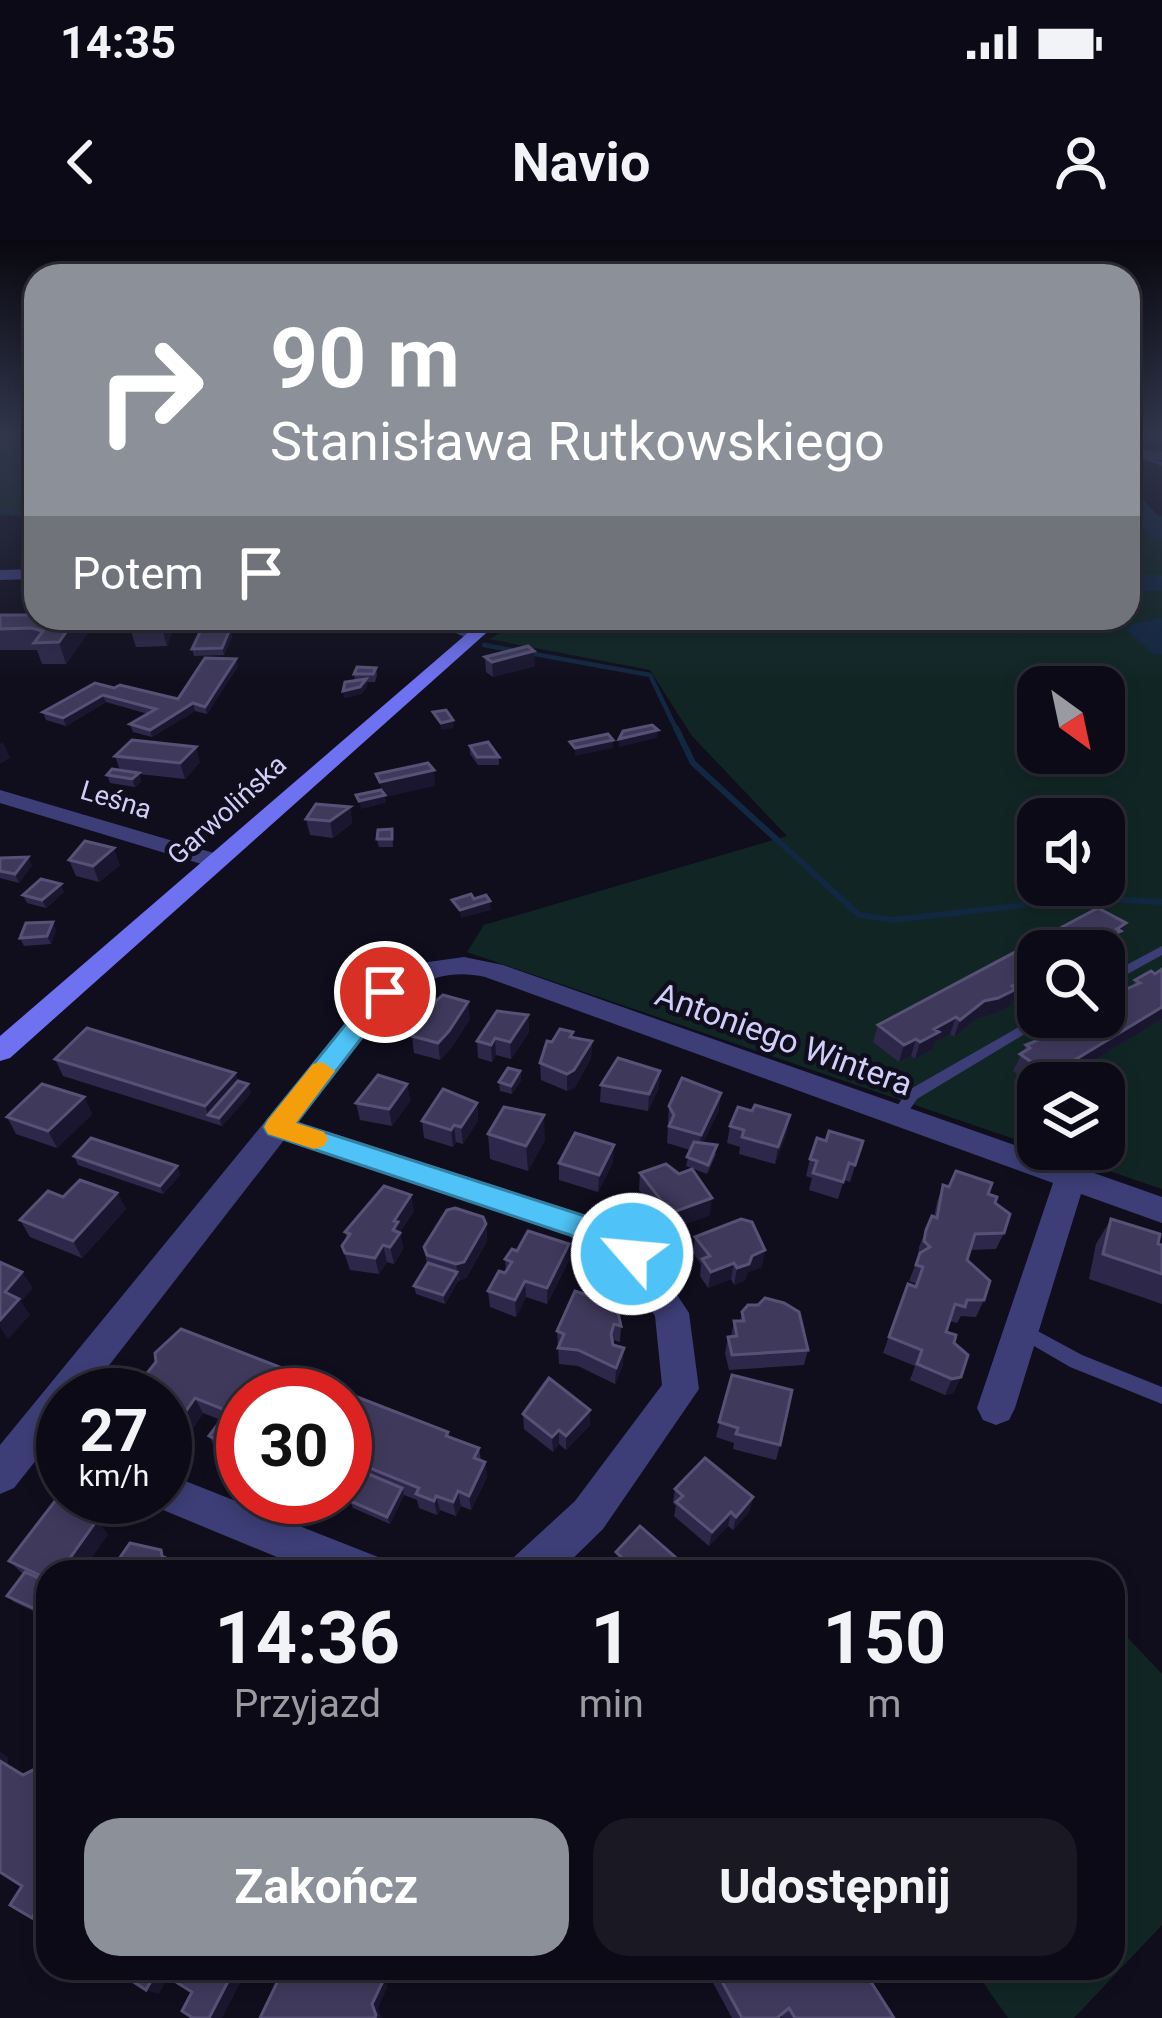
<!DOCTYPE html>
<html lang="pl">
<meta charset="utf-8">
<style>
:root{--surface:#0c0a16;--page:#1a1823;--text:#f1f3f6;--muted:#9a9aa1;--line:#2c2b35;--accent:#8c9099}
body{margin:0;font-family:Roboto,sans-serif;background:var(--page);color:var(--text);height:100vh;display:flex;flex-direction:column;font-size:45px;white-space:nowrap}
*{box-sizing:border-box;margin:0}
p{font-size:39px;color:var(--muted)}
.icon{flex:none;width:66px;height:66px;fill:none;stroke:currentColor;stroke-width:2;stroke-linecap:round;stroke-linejoin:round}
.map{position:relative;flex:1;overflow:hidden}
.details{position:absolute;left:36px;top:1320px;width:1089px;height:420px;display:flex;flex-direction:column;background:var(--surface);border-radius:36px;box-shadow:0 6px 18px #0003,0 0 0 3px var(--line)}
.details>*{flex:none}
.banner{position:absolute;left:24px;top:24px;width:1116px;height:366px;border-radius:36px;box-shadow:0 6px 18px #0003,0 0 0 3px var(--line);background:#8c9099;color:#fff;overflow:hidden}
.needle{width:78px;rotate:147deg}
.controls{position:absolute;left:1017px;top:426px;display:grid;gap:24px}
.controls a{display:grid;place-items:center;width:108px;height:108px;border-radius:24px;background:var(--surface);box-shadow:0 6px 18px #0003,0 0 0 3px var(--line);font-size:60px}
.speed{position:absolute;left:36px;top:1128px;display:flex;gap:24px;font-size:60px;font-weight:700;text-align:center}
.speed>*{display:grid;place-content:center;width:156px;height:156px;border-radius:50%;background:var(--surface);box-shadow:0 6px 18px #0003,0 0 0 3px var(--line);line-height:1}
.speed small{font-size:30px;font-weight:400}
.speed .limit{border:18px solid #d22;background:#fff;color:#111}
.pin{position:absolute;display:grid;place-items:center;width:102px;height:102px;color:#fff;margin:-51px;border:6px solid #fff;border-radius:50%;box-shadow:0 3px 12px #0007}
.me{position:absolute;width:132px;margin:-66px;rotate:297deg;stroke-linejoin:round;filter:drop-shadow(0 0 9px #0008)}
.turn{display:flex;align-items:center;gap:42px;height:252px;padding:0 48px;font-size:54px}
.turn .icon{width:156px;height:156px;stroke-width:2.5}
.turn b{display:block;font-size:84px;line-height:102px}
.then{display:flex;align-items:center;height:114px;padding:0 48px;background:#0003;gap:24px;font-size:45px}
.eta{display:flex;justify-content:space-evenly;align-items:center;height:204px;text-align:center}
.eta b{font-size:72px;font-weight:700;line-height:84px}
.cta{display:flex;gap:24px;margin-top:auto;padding:24px 48px}
.cta a{flex:1;height:138px;border-radius:36px;background:var(--accent);color:#fff;font-size:48px;font-weight:700;line-height:138px;text-align:center}
.cta a+a{background:var(--page);color:var(--text)}
.status{display:flex;justify-content:space-between;align-items:center;height:84px;padding:0 60px;background:var(--surface);direction:ltr}
.status svg{height:33px;fill:currentColor}
header{display:flex;justify-content:space-between;align-items:center;height:156px;padding:0 48px;background:var(--surface);font-size:54px;font-weight:700}
.map>svg:first-child{display:block}
.green{fill:#112624;fill-rule:evenodd}
.lines{fill:none;stroke-linecap:round;stroke-linejoin:round}
.stream-far2{stroke:#122741;stroke-width:3}
.stream-far1{stroke:#122741;stroke-width:4.5}
.stream{stroke:#122741;stroke-width:6}
.river{fill:#122741;fill-rule:evenodd}
.lane{fill:#3d3e77;fill-rule:evenodd}
.street{fill:#3d3e77;fill-rule:evenodd}
.secondary{fill:#6f72f0;fill-rule:evenodd}
.wall{fill:#2d2849}
.shaded-wall{fill:#1a1630}
.building{fill:#3f3a5c;stroke:#565175;stroke-width:3}
.route{fill:#4fc3f7;stroke:#337fa1;stroke-width:3}
.slow{fill:#f59e0b}
.labels{text-anchor:middle;dominant-baseline:central;stroke-width:9;stroke-linejoin:round;paint-order:stroke}
.far-street-label{font-size:27px;fill:#d1cefa;stroke:#100e1d}
.street-label{font-size:33px;fill:#d1cefa;stroke:#100e1d}
</style>
<div class="status"><b>14:35</b><svg viewBox="0 0 49 12"><path d="M0 12V9h3v3zM5 12V6h3v6zM10 12V3h3v9zM15 12V0h3v12zM26 1h20v11H26zM47 4h2v5h-2z"/></svg></div>
<header><svg class="icon" aria-label="back" viewBox="0 0 24 24"><path d="M15 5l-7 7 7 7"/></svg>Navio<svg class="icon" aria-label="person" viewBox="0 0 24 24"><circle cx="12" cy="8" r="4"/><path d="M4 21q1-7 8-7t8 7"/></svg></header>
<div class="map">
<svg width="1162" height="1778" viewBox="0 0 1162 1778">
<rect width="100%" height="100%" fill="#100e1d"/>
<g class="green">
<polygon points="0,194 36,194 36,279 0,274"/>
<path d="M1128 261 1141 274 1162 276V949L1045 909H1104V843H1038V907L467 712 484 685 787 596 692 496 650 430 489 399 528 378H1128ZM1038 447H1104V513H1038ZM1038 579H1104V645H1038ZM1038 711H1104V777H1038Z"/>
<polygon points="1113,1382 1162,1434 1162,1685 1074,1778 1008,1778 973,1728 1113,1728"/>
</g>
<g class="lines">
<polyline class="stream-far2" points="0,270 36,275"/>
<polyline class="stream-far1" points="484,405 650,435 677,491"/>
<polyline class="stream" points="676,488 693,523 859,675 894,680 1085,658 1162,662"/>
<g class="river">
<polygon points="1128,251 1136,252 1162,280 1162,301 1154,299 1128,270"/>
<rect x="1128" y="335" width="34" height="16"/>
<polygon points="1162,378 1162,415 1152,413 1127,390 1131,384"/>
</g>
<g class="lane">
<polygon points="1136,214 1162,222 1162,226 1136,216"/>
<polygon points="1162,706 1162,715 1104,747 1104,737"/>
<polygon points="1038,776 1053,777 917,859 902,881 892,881 890,877 907,851"/>
<polygon points="1021,1082 1082,1115 1162,1147 1162,1164 1070,1127 1015,1095 1012,1090 1015,1085"/>
</g>
<g class="street">
<polygon points="1128,209 1162,212 1162,220 1128,217"/>
<polygon points="36,329 36,339 0,340 0,330"/>
<polygon points="421,378 445,378 482,394 467,398"/>
<polygon points="0,550 224,616 228,621 216,628 208,626 0,563"/>
<path d="M464 717 503 725 1162 957V983L1081 954 1015 1168 1009 1180 996 1185 983 1180 977 1168 1053 943 485 737C395 716 345 821 298 882L592 977 644 1004 689 1073 699 1149 603 1289 559 1332H508L514 1317 575 1261 662 1145 655 1076 620 1024 568 995 284 900 86 1155H63V1185L58 1191 63 1193V1229L37 1219 14 1248 0 1254V1205L376 746 414 724Z"/>
<polygon points="165,1233 378,1317 384,1332 313,1332 151,1265 147,1257 165,1257"/>
</g>
<polygon class="secondary" points="485,378 503,378 10,818 0,821 0,796"/>
</g>
<g class="wall">
<polygon points="0,375 91,388 66,424 42,424 37,410 0,410"/>
<polygon points="133,378 172,378 174,388 167,406 136,407 129,385"/>
<polygon points="331,378 354,378 351,386 332,385"/>
<polygon points="230,389 232,397 224,415 194,416 192,409"/>
<polygon points="485,417 535,426 493,437 486,432"/>
<polygon points="238,426 207,474 195,471 152,497 133,492 130,484 148,474 106,462 66,486 46,480 43,472 114,448 178,459"/>
<polygon points="376,428 377,435 375,442 367,442 367,447 361,454 344,458 355,441 354,434"/>
<polygon points="470,506 499,517 499,525 478,525 470,514"/>
<polygon points="115,516 200,522 185,539 139,534 141,541 135,547 110,543 107,535 120,530"/>
<polygon points="350,567 352,583 333,598 310,595 306,579"/>
<polygon points="392,589 393,607 379,607 377,599"/>
<polygon points="0,618 32,625 19,643 0,638"/>
<polygon points="69,620 120,625 99,642 76,636"/>
<polygon points="64,652 46,668 27,663 23,655"/>
<polygon points="56,690 51,704 24,706 20,698"/>
<polygon points="1118,700 1113,708 1012,760 1010,766 992,775 978,778 954,797 950,794 935,802 933,809 915,819 911,816 899,822 873,802 878,785"/>
<polygon points="1162,729 1162,779 1057,843 1038,843 1038,850 1013,831 1026,805 1104,777 1132,747 1135,740 1155,734"/>
<polygon points="528,775 529,792 511,819 496,815 492,822 478,818 477,801"/>
<polygon points="470,779 451,808 440,820 414,813 412,796"/>
<polygon points="573,798 592,801 591,818 575,847 567,851 541,840 540,823 552,802"/>
<polygon points="55,819 235,833 238,841 251,853 222,886 63,836"/>
<polygon points="520,831 521,840 512,854 500,851 499,842"/>
<polygon points="407,844 410,861 392,886 360,880 356,863"/>
<polygon points="601,845 659,848 648,871 600,862"/>
<polygon points="84,857 92,874 57,908 16,894 7,877"/>
<polygon points="477,863 478,880 463,904 456,902 453,907 424,898 422,881"/>
<polygon points="669,866 719,870 703,903 716,914 707,934 686,926 690,910 667,903"/>
<polygon points="730,886 787,892 775,924 739,914 740,907 727,903"/>
<polygon points="488,894 545,900 528,931 490,919"/>
<polygon points="826,901 863,901 850,942 844,940 838,959 809,950 812,938 806,936 810,919"/>
<polygon points="74,916 177,926 180,935 163,954 78,925"/>
<polygon points="613,922 598,952 559,940 559,923"/>
<polygon points="640,933 710,975 669,990 639,950"/>
<polygon points="943,945 988,954 995,963 1004,993 996,1009 970,1010 967,1020 984,1060 976,1077 961,1076 957,1083 950,1081 946,1092 954,1103 961,1137 953,1153 945,1155 910,1140 915,1126 883,1113 908,1044 915,1046 916,1044 909,1041 918,1018 919,1007 932,976 934,977 937,962"/>
<polygon points="117,953 126,969 82,1018 30,997 20,980 63,957"/>
<polygon points="414,971 400,992 403,1009 394,1024 387,1022 379,1034 350,1030 342,1006 347,998 345,992"/>
<polygon points="1111,979 1162,1005 1162,1064 1089,1039 1096,1004"/>
<polygon points="486,984 487,1001 466,1038 458,1041 445,1064 416,1054 414,1046 427,1024 424,1007"/>
<polygon points="695,997 762,1027 748,1032 745,1040 734,1045 731,1039 708,1048 700,1036 701,1024 693,1013"/>
<polygon points="505,1019 569,1020 547,1064 526,1057 516,1077 490,1067 488,1051 506,1031"/>
<polygon points="599,1059 621,1086 620,1102 613,1100 613,1102 623,1124 615,1144 578,1126 559,1124 557,1091"/>
<polygon points="742,1072 808,1110 804,1125 729,1130 725,1113 728,1097 731,1097 734,1081 740,1081"/>
<polygon points="181,1089 448,1192 449,1197 479,1208 481,1221 485,1222 487,1237 471,1270 461,1266 456,1276 440,1270 437,1275 419,1268 417,1260 404,1255 390,1284 353,1268 350,1261 363,1238 345,1231 345,1155 243,1155 243,1222 217,1211 209,1196 221,1180 203,1173 186,1199 165,1190 165,1155 154,1155 155,1154 144,1137 156,1122 155,1113"/>
<polygon points="732,1135 780,1205 776,1220 733,1209 734,1203 716,1197"/>
<polygon points="590,1170 590,1185 566,1210 559,1204 553,1212 524,1189 523,1174"/>
<polygon points="675,1249 753,1257 749,1272 733,1290 728,1286 709,1306 674,1276 676,1266 673,1263"/>
<polygon points="108,1294 81,1332 48,1332 48,1378 14,1362 7,1356 23,1334 9,1321"/>
<polygon points="718,1734 894,1778 782,1778 781,1775 777,1778 732,1778 712,1741"/>
</g>
<g class="shaded-wall">
<polygon points="76,378 87,378 91,388 66,424 59,402"/>
<polygon points="164,378 172,378 174,388 167,406 161,384"/>
<polygon points="230,389 232,397 224,415 222,408"/>
<polygon points="534,411 535,426 493,437 492,422"/>
<polygon points="236,419 238,426 207,474 205,467"/>
<polygon points="366,439 367,447 361,454 344,458 343,451"/>
<polygon points="103,455 106,462 66,486 63,478"/>
<polygon points="193,463 195,471 152,497 150,490"/>
<polygon points="453,480 454,488 441,490 441,483"/>
<polygon points="658,490 657,498 619,507 619,499"/>
<polygon points="613,500 613,508 575,516 575,508"/>
<polygon points="3,502 10,518 0,524 0,504"/>
<polygon points="196,507 200,522 185,539 180,523"/>
<polygon points="434,530 435,546 385,557 386,563 361,569 359,561 382,556 380,542"/>
<polygon points="139,533 141,541 135,547 132,539"/>
<polygon points="350,567 352,583 333,598 330,581"/>
<polygon points="114,608 120,625 99,642 93,626"/>
<polygon points="28,617 32,625 19,643 15,634"/>
<polygon points="61,644 64,652 46,668 42,660"/>
<polygon points="490,661 491,670 461,678 460,670"/>
<polygon points="53,682 56,690 51,704 47,696"/>
<polygon points="1126,683 1113,708 1104,713 1104,711 1081,711"/>
<polygon points="1038,733 1038,746 1012,760 1010,766 992,775 978,778 954,797 960,780 984,761"/>
<polygon points="468,762 470,779 451,808 440,820 438,803"/>
<polygon points="1162,767 1162,779 1057,843 1046,843 1050,835"/>
<polygon points="528,775 529,792 511,819 510,802"/>
<polygon points="956,777 950,794 935,802 933,809 915,819 920,802 934,789"/>
<polygon points="495,798 496,815 492,822 491,805"/>
<polygon points="916,799 911,816 899,822 904,805"/>
<polygon points="592,801 591,818 575,847 567,851 567,834"/>
<polygon points="520,831 521,840 512,854 511,846"/>
<polygon points="660,831 659,848 648,871 649,854"/>
<polygon points="235,833 241,850 208,875 205,866"/>
<polygon points="248,844 251,853 222,886 219,878"/>
<polygon points="407,844 410,861 392,886 389,869"/>
<polygon points="721,853 719,870 699,912 701,895"/>
<polygon points="84,857 92,874 57,908 48,891"/>
<polygon points="477,863 478,880 463,904 461,887"/>
<polygon points="544,875 545,900 528,931 526,906"/>
<polygon points="790,875 787,892 775,924 778,907"/>
<polygon points="454,885 456,902 453,907 451,890"/>
<polygon points="614,905 613,922 598,952 599,935"/>
<polygon points="177,926 180,935 163,954 160,946"/>
<polygon points="117,953 126,969 82,1018 73,1001"/>
<polygon points="411,955 414,971 400,992 403,1009 394,1024 390,1007 394,981"/>
<polygon points="712,958 710,975 669,990 671,973"/>
<polygon points="486,984 487,1001 466,1038 459,1041 456,1024"/>
<polygon points="569,1004 569,1020 547,1064 547,1048"/>
<polygon points="383,1005 387,1022 379,1034 375,1018"/>
<polygon points="765,1010 762,1027 748,1032 745,1040 734,1045 737,1028 752,1016"/>
<polygon points="734,1023 731,1039 708,1048 711,1032"/>
<polygon points="22,1032 33,1048 21,1062 30,1075 8,1099 0,1087 5,1052"/>
<polygon points="457,1032 458,1041 445,1064 443,1055"/>
<polygon points="525,1041 526,1057 516,1077 515,1060"/>
<polygon points="624,1108 623,1124 615,1144 616,1128"/>
<polygon points="961,1137 953,1153 945,1155 952,1139"/>
<polygon points="195,1158 203,1173 186,1199 177,1184"/>
<polygon points="590,1170 590,1185 566,1210 566,1196"/>
<polygon points="559,1190 559,1204 553,1212 552,1197"/>
<polygon points="485,1222 487,1237 471,1270 469,1256"/>
<polygon points="402,1248 404,1255 390,1284 387,1277"/>
<polygon points="458,1251 461,1266 456,1276 453,1262"/>
<polygon points="436,1256 440,1270 437,1275 434,1261"/>
<polygon points="753,1257 749,1272 733,1290 736,1277"/>
<polygon points="731,1272 728,1286 709,1306 712,1292"/>
<polygon points="97,1280 108,1294 81,1332 60,1332"/>
<polygon points="0,1512 8,1517 8,1527 0,1522"/>
<polygon points="44,1659 48,1661 48,1684 32,1678"/>
<polygon points="235,1728 248,1728 222,1778 209,1778"/>
<polygon points="157,1730 169,1735 159,1754 146,1750"/>
<polygon points="383,1741 388,1746 378,1768 382,1778 375,1778 372,1764"/>
</g>
<g class="building">
<polygon points="0,375 36,375 36,378 76,378 59,402 34,403 43,391 31,388 0,389"/>
<polygon points="133,378 164,378 161,384 129,385"/>
<polygon points="230,389 222,408 192,409 201,390"/>
<polygon points="528,406 534,411 492,422 485,417"/>
<polygon points="205,418 236,419 205,467 193,463 150,490 130,484 156,469 103,455 63,478 43,472 95,443 114,448 120,445 178,459"/>
<polygon points="357,427 376,428 373,434 354,434"/>
<polygon points="366,439 360,447 343,451 345,442"/>
<polygon points="446,470 453,480 441,483 433,472"/>
<polygon points="652,485 658,490 619,499 623,491"/>
<polygon points="608,494 613,500 575,508 570,502"/>
<polygon points="132,500 196,507 180,523 115,516"/>
<polygon points="488,502 499,517 477,517 470,506"/>
<polygon points="428,523 434,530 380,542 376,534"/>
<polygon points="112,529 139,533 132,539 107,535"/>
<polygon points="381,550 385,555 359,561 356,555"/>
<polygon points="316,564 350,567 330,581 306,579"/>
<polygon points="392,589 392,599 377,599 378,590"/>
<polygon points="85,601 114,608 93,626 69,620"/>
<polygon points="28,617 15,634 0,631 0,618"/>
<polygon points="41,639 61,644 42,660 23,655"/>
<polygon points="471,654 474,659 486,655 490,661 460,670 452,660"/>
<polygon points="1098,668 1126,683 1117,689 1121,691 1081,711 1038,711 1038,733 1012,746 1016,749 998,758 984,761 960,780 956,777 934,789 939,792 920,802 916,799 904,805 878,785"/>
<polygon points="53,682 47,696 20,698 26,683"/>
<polygon points="1162,729 1162,767 1050,835 1020,814 1030,808 1026,805 1058,792 1075,777 1104,777 1104,759 1140,743 1135,740 1151,731 1155,734"/>
<polygon points="443,755 468,762 449,791 438,803 412,796 437,760"/>
<polygon points="497,771 528,775 510,802 495,798 491,805 477,801"/>
<polygon points="87,788 235,833 205,866 55,819"/>
<polygon points="560,789 573,792 570,797 592,801 574,830 567,834 540,823 547,801 552,802"/>
<polygon points="618,818 660,831 649,854 601,845"/>
<polygon points="508,828 520,831 511,846 499,842"/>
<polygon points="378,835 407,844 389,869 356,863"/>
<polygon points="682,838 721,853 701,895 669,886 674,875 669,866"/>
<polygon points="238,841 248,844 219,878 208,875"/>
<polygon points="42,844 84,857 48,891 7,877"/>
<polygon points="443,849 477,863 461,887 454,885 451,890 422,881"/>
<polygon points="755,865 790,875 778,907 742,897 744,890 730,886 738,867 752,871"/>
<polygon points="504,867 544,875 526,906 488,894"/>
<polygon points="829,891 863,901 855,925 849,923 843,942 813,933 817,921 810,919 817,898 826,901"/>
<polygon points="575,893 614,905 599,935 559,923"/>
<polygon points="91,898 177,926 160,946 74,916"/>
<polygon points="694,902 717,905 708,925 687,917"/>
<polygon points="666,924 679,934 692,929 712,958 671,973 640,933"/>
<polygon points="956,931 992,943 988,954 997,957 995,963 1010,974 1004,993 975,994 967,1020 990,1041 984,1060 967,1060 965,1067 955,1064 946,1092 956,1095 954,1103 968,1115 961,1137 952,1139 917,1124 922,1110 889,1097 908,1044 916,1047 923,1027 916,1025 920,1013 930,1007 924,1001 926,990 932,976 937,978 943,945 949,947"/>
<polygon points="80,940 117,953 73,1001 20,980 48,951 63,957"/>
<polygon points="384,946 411,955 394,981 398,982 393,990 400,993 390,1007 383,1005 375,1018 345,1013 342,1006 350,994 345,992"/>
<polygon points="455,968 483,977 486,984 464,1022 456,1024 427,1015 424,1007 447,970"/>
<polygon points="741,979 752,982 765,1010 752,1016 749,1024 737,1028 734,1023 711,1032 702,1019 710,1016 695,997"/>
<polygon points="1111,979 1160,994 1158,1004 1162,1005 1162,1034 1103,1014"/>
<polygon points="528,991 569,1004 547,1048 525,1041 515,1060 488,1051 499,1031 505,1033 512,1022 505,1019 512,1009 517,1011"/>
<polygon points="0,1022 22,1032 5,1052 19,1059 0,1080"/>
<polygon points="428,1023 457,1032 443,1055 414,1046"/>
<polygon points="575,1051 599,1059 614,1054 621,1086 614,1084 611,1094 613,1105 624,1108 616,1128 578,1110 558,1108 564,1094 557,1091"/>
<polygon points="765,1058 784,1063 799,1072 808,1110 732,1115 728,1097 737,1096 734,1081 744,1081 742,1072 748,1065 758,1065"/>
<polygon points="181,1089 448,1192 446,1196 479,1208 474,1218 485,1222 469,1256 458,1251 453,1262 436,1256 434,1261 416,1254 419,1248 345,1218 345,1155 243,1155 243,1211 209,1196 228,1171 195,1158 177,1184 165,1178 165,1155 154,1155 162,1145 144,1137 156,1122 155,1113"/>
<polygon points="732,1135 792,1150 780,1205 736,1194 738,1188 719,1182"/>
<polygon points="549,1138 590,1170 566,1196 559,1190 552,1197 523,1174"/>
<polygon points="705,1218 753,1257 736,1277 731,1272 712,1292 676,1262 683,1256 675,1249"/>
<polygon points="366,1233 402,1248 387,1277 350,1261"/>
<polygon points="55,1261 97,1280 60,1332 48,1332 48,1339 9,1321"/>
<polygon points="640,1286 683,1324 676,1332 608,1331 621,1317 616,1312"/>
<polygon points="130,1303 161,1310 162,1316 178,1324 172,1332 110,1332"/>
<polygon points="25,1332 48,1342 48,1371 46,1374 7,1356"/>
<polygon points="0,1521 23,1535 33,1530 44,1536 43,1548 48,1550 48,1661 44,1659 32,1678 10,1665 22,1646 0,1632"/>
<polygon points="127,1728 235,1728 209,1778 193,1778 182,1771 192,1752 157,1730 146,1750 123,1735"/>
<polygon points="284,1728 360,1728 383,1741 372,1764 376,1775 375,1778 260,1778"/>
<polygon points="725,1728 862,1728 894,1778 795,1778 789,1768 777,1778 742,1778 718,1734"/>
</g>
<linearGradient id="sky" x2="0" y2="1"><stop stop-color="#090810"/><stop offset="0.44" stop-color="#31364c"/><stop offset="1" stop-color="#31364c" stop-opacity="0"/></linearGradient>
<rect width="1162" height="443" fill="url(#sky)"/>
<polygon class="route" points="385,744 397,752 296,883 591,978 643,1005 648,1014 643,1022 622,1022 570,995 268,894 264,887 268,880 376,747"/>
<polygon class="slow" points="322,822 335,831 296,883 324,892 328,899 324,906 314,909 268,894 264,887 268,880 313,824"/>
<g class="labels">
<g class="far-street-label">
<text transform="translate(116 560) rotate(17)">Leśna</text>
<text transform="translate(227 570) rotate(-42)">Garwolińska</text>
</g>
<g class="street-label">
<text transform="translate(784 799) rotate(20)">Antoniego Wintera</text>
</g>
</g>
</svg>
<div class="controls">
<a><svg class="needle" viewBox="-14 -14 28 28"><path d="M0-13l5 13h-10z" fill="#e53935"/><path d="M0 13l5-13h-10z" fill="#9a9aa1"/></svg></a>
<a><svg class="icon" aria-label="sound" viewBox="0 0 24 24"><path d="M4 9h4l5-4v14l-5-4H4zM17 9q2 3 0 6"/></svg></a>
<a><svg class="icon" aria-label="search" viewBox="0 0 24 24"><circle cx="10" cy="10" r="6"/><path d="M15 15l6 6"/></svg></a>
<a><svg class="icon" aria-label="layers" viewBox="0 0 24 24"><path d="M12 4l9 5-9 5-9-5zM3 14l9 5 9-5"/></svg></a>
</div>
<div class="speed"><div>27<small>km/h</small></div><div class="limit">30</div></div>
<div class="pin" style="left:385px;top:752px;background:#d93025"><svg class="icon" aria-label="arrive" viewBox="0 0 24 24"><path d="M6 21V4h12l-3 4 3 4H6"/></svg></div>
<svg class="me" style="left:632px;top:1014px" viewBox="-20 -20 40 40"><circle r="17" fill="#4fc3f7" stroke="#fff" stroke-width="3"/><path d="M0-11L8 9 0 5-8 9z" fill="#fff"/></svg>
<div class="banner">
<div class="turn"><svg class="icon" aria-label="right" viewBox="0 0 24 24"><path d="M7 20v-9h11M14 6l5 5-5 5"/></svg><div><b>90 m</b>Stanisława Rutkowskiego</div></div>
<div class="then">Potem<svg class="icon" aria-label="arrive" viewBox="0 0 24 24"><path d="M6 21V4h12l-3 4 3 4H6"/></svg></div>
</div>
<section class="details">
<div class="eta">
<div><b>14:36</b><p>Przyjazd</p></div>
<div><b>1</b><p>min</p></div>
<div><b>150</b><p>m</p></div>
</div>
<div class="cta"><a>Zakończ</a><a>Udostępnij</a></div>
</section>
</div>
